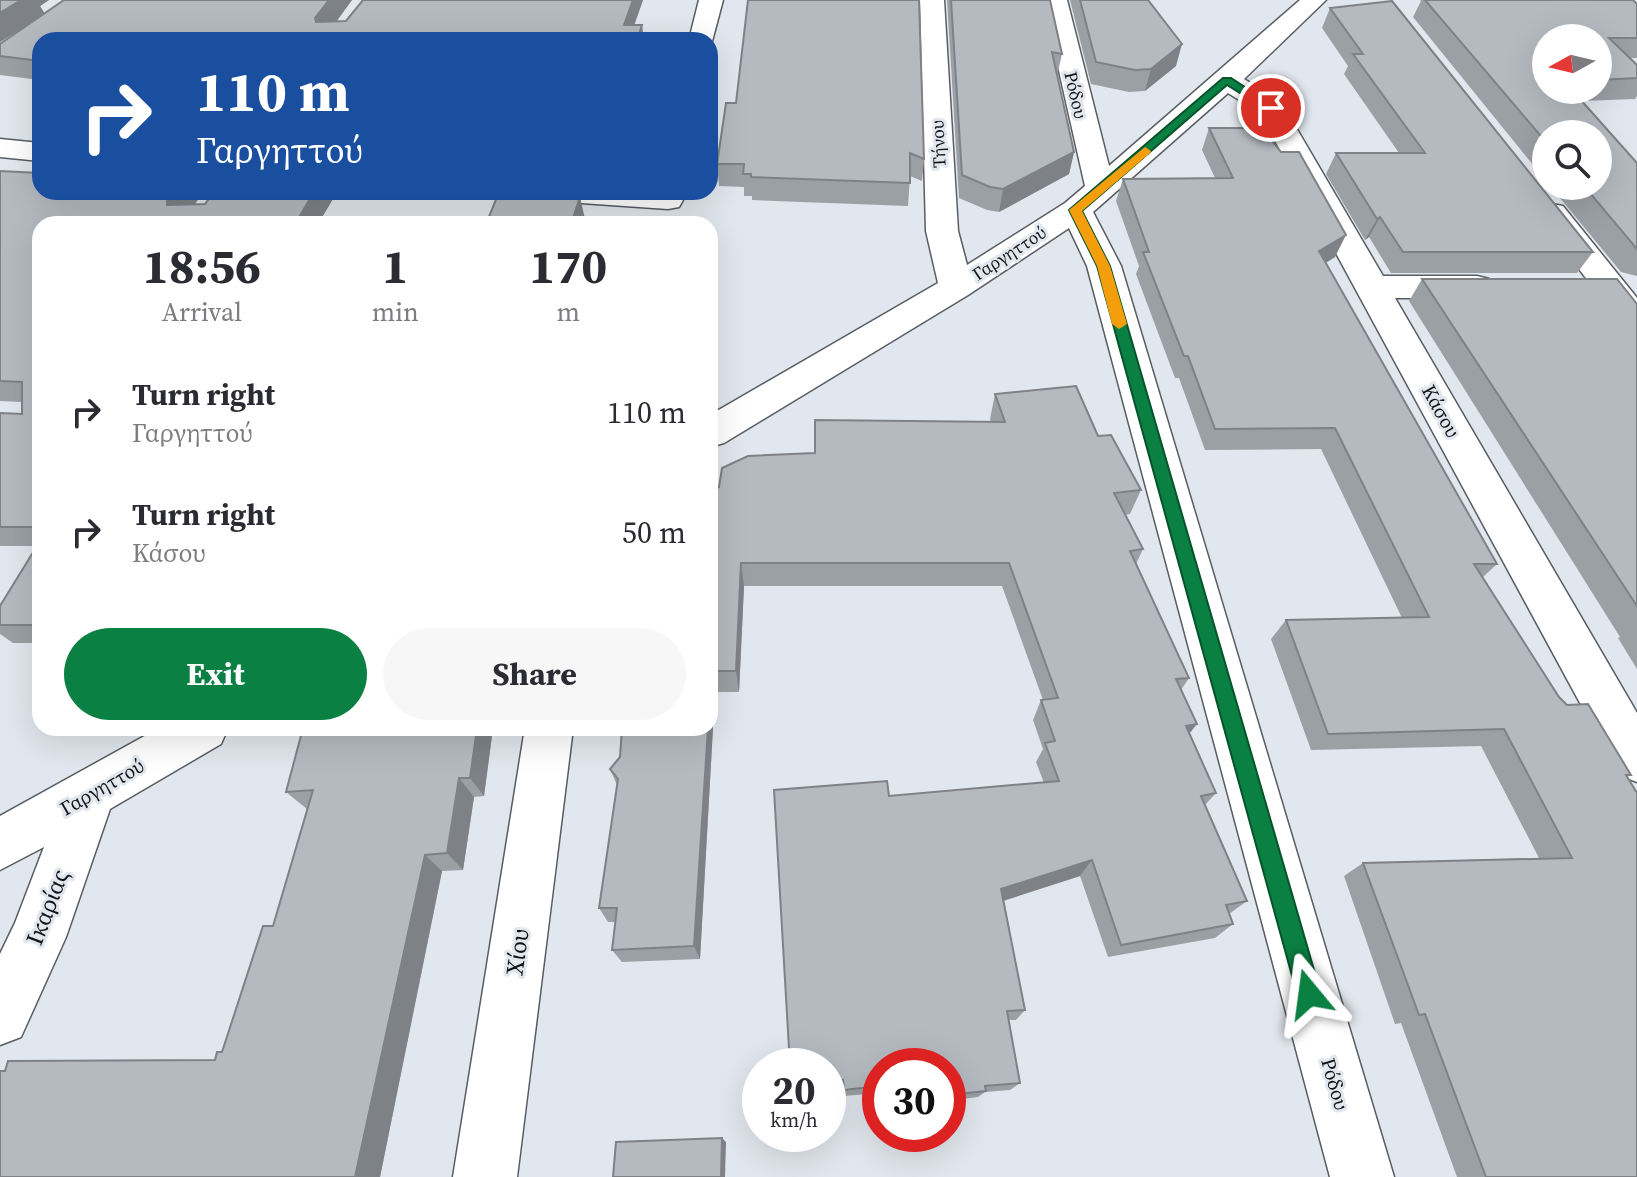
<!DOCTYPE html>
<meta charset="utf-8">
<style>
:root{--surface:#fff;--page:#f7f7f7;--text:#2b2b33;--muted:#7c7c81;--accent:#0b8043}
body{margin:0;font-family:"Source Serif 4",serif;background:var(--page);color:var(--text);height:100vh;display:flex;flex-direction:column;font-size:30px;white-space:nowrap}
*{box-sizing:border-box;margin:0}
p{font-size:26px;color:var(--muted)}
.icon{flex:none;width:44px;height:44px;fill:none;stroke:currentColor;stroke-width:2;stroke-linecap:round;stroke-linejoin:round}
.map{position:relative;flex:1;overflow:hidden}
.drawer{position:absolute;left:32px;top:216px;width:686px;height:520px;display:flex;flex-direction:column;background:var(--surface);border-radius:24px;box-shadow:0 8px 32px #0002}
.drawer>*{flex:none}
.guide{position:absolute;left:32px;top:32px;width:686px;height:168px;border-radius:24px;box-shadow:0 8px 32px #0002;background:#1a4fa0;color:#fff;overflow:hidden}
.needle{width:52px;rotate:262deg}
.fabs{position:absolute;left:1532px;top:24px;display:grid;gap:16px}
.fabs a{display:grid;place-items:center;width:80px;height:80px;border-radius:50%;background:var(--surface);box-shadow:0 8px 32px #0002;font-size:40px}
.speed{position:absolute;left:742px;top:1048px;display:flex;gap:16px;font-size:40px;font-weight:700;text-align:center}
.speed>*{display:grid;place-content:center;width:104px;height:104px;border-radius:50%;background:var(--surface);box-shadow:0 8px 32px #0002;line-height:1}
.speed small{font-size:20px;font-weight:400}
.speed .limit{border:12px solid #d22;background:#fff;color:#111}
.pin{position:absolute;display:grid;place-items:center;width:68px;height:68px;color:#fff;margin:-34px;border:4px solid #fff;border-radius:50%;box-shadow:0 2px 8px #0007}
.me{position:absolute;width:88px;margin:-44px;rotate:344deg;stroke-linejoin:round;filter:drop-shadow(0 0 6px #0008)}
.turn{display:flex;align-items:center;gap:28px;height:168px;padding:0 32px;font-size:36px}
.turn .icon{width:104px;height:104px;stroke-width:2.5}
.turn b{display:block;font-size:56px;line-height:68px}
.eta{display:flex;justify-content:space-evenly;align-items:center;height:136px;text-align:center}
.eta b{font-size:48px;font-weight:700;line-height:56px}
.primary-button{display:flex;gap:16px;margin-top:auto;padding:16px 32px}
.primary-button a{flex:1;height:92px;border-radius:48px;background:var(--accent);color:#fff;font-size:32px;font-weight:700;line-height:92px;text-align:center}
.primary-button a+a{background:var(--page);color:var(--text)}
ul{padding:0;list-style:none}
li{display:flex;align-items:center;gap:24px;height:120px;padding:0 32px}
li div{flex:1}
li b{display:block;font-size:30px}
li em{font-style:normal}
.map>svg:first-child{display:block}
.lines{fill:none;stroke-linecap:round;stroke-linejoin:round}
.minor-casing{stroke:#585d63;stroke-width:3}
.minor{fill:#fff;fill-rule:evenodd}
.wall{fill:#9ba0a5;fill-rule:evenodd}
.shaded-wall{fill:#7e8286}
.building{fill:#b4bac0;stroke:#7e8286;stroke-width:2}
.route{fill:#0b8043;stroke:#07532c;stroke-width:2}
.slow{fill:#f59e0b}
.labels{text-anchor:middle;dominant-baseline:central;stroke-width:6;stroke-linejoin:round;paint-order:stroke}
.far-street-label{font-size:18px;fill:#111316;stroke:#e1e7ee}
.street-label{font-size:20px;fill:#111316;stroke:#e1e7ee}
.near-street-label{font-size:24px;fill:#111316;stroke:#e1e7ee}
</style>
<div class="map">
<svg width="1637" height="1177" viewBox="0 0 1637 1177">
<rect width="100%" height="100%" fill="#e1e7ee"/>
<g class="lines">
<defs>
<g id="minor">
<polygon points="699,0 723,0 711,45 710,40 689,40"/>
<polygon points="920,0 944,0 958,231 967,265 1065,203 1085,186 1043,0 1067,0 1109,166 1300,0 1326,0 1244,79 1281,102 1383,276 1477,276 1489,279 1494,287 1489,295 1477,298 1395,298 1637,713 1637,782 1619,775 1260,113 1228,93 1093,212 1121,266 1394,1177 1330,1177 1087,266 1069,228 968,295 724,443 710,447 710,415 938,283 926,231"/>
<polygon points="0,139 40,143 40,161 0,157"/>
<polygon points="537,192 673,192 679,193 683,200 679,207 668,209 552,201 541,199"/>
<polygon points="1552,204 1563,206 1637,298 1637,332 1625,329 1536,213 1541,206"/>
<polygon points="159,728 228,728 221,744 110,809 66,937 21,1037 0,1045 0,954 15,923 44,847 0,870 0,816"/>
<polygon points="525,728 573,728 517,1177 453,1177"/>
</g>
</defs>
<use href="#minor" class="minor-casing"/>
<use href="#minor" class="minor"/>
</g>
<g class="wall">
<polygon points="0,0 49,0 40,6 44,13 64,0 352,0 336,22 346,21 363,0 643,0 634,25 40,40 40,80 0,75 0,43 30,23 0,42"/>
<polygon points="748,0 924,159 922,181 910,176 908,206 752,200 752,196 744,196 744,187 719,186 717,164 736,103"/>
<polygon points="947,0 1050,0 1062,54 1057,76 1074,152 1069,174 999,212 987,210 959,198"/>
<polygon points="1070,0 1148,0 1176,66 1145,91 1129,92 1091,84"/>
<path d="M1420 0H1633L1637 4V58H1630L1637 65V96L1635 99 1582 101 1637 163V276L1621 272 1550 186H1598L1546 134V181L1413 17 1421 1ZM1598 38V90H1546Z"/>
<polygon points="1330,8 1593,252 1577,273 1391,273 1369,237 1365,240 1326,174 1336,153 1399,153 1344,74 1348,66 1322,28"/>
<polygon points="1209,128 1335,257 1326,263 1497,564 1482,578 1559,697 1631,775 1627,777 1637,1177 1457,1177 1401,1023 1395,1024 1344,876 1363,863 1539,858 1481,746 1311,750 1271,639 1286,620 1402,618 1321,449 1205,450 1179,378 1175,378 1136,274 1139,266 1116,201 1123,179 1215,178 1202,150"/>
<polygon points="0,171 204,192 194,204 205,204 214,192 337,192 318,224 40,224 40,643 13,643 0,634 0,606 37,546 0,546 0,413 22,414 22,402 0,401"/>
<polygon points="1422,279 1637,304 1637,669 1618,638 1620,637 1409,301"/>
<polygon points="995,394 1098,436 1141,490 1130,514 1125,515 1143,549 1136,564 1189,678 1181,690 1189,734 1216,793 1205,805 1247,901 1229,914 1233,924 1215,938 1108,957 1080,876 1004,900 1025,1010 1016,1020 1009,1020 1020,1083 1010,1090 985,1092 978,1097 948,1101 948,1066 880,1066 880,1093 843,1096 841,1088 828,1089 828,1066 889,796 1044,783 1036,762 1043,749 1033,720 1041,700 1043,700 1002,586 744,586 739,692 715,692 700,959 622,962 612,950 616,922 608,922 599,908 617,785 610,769 620,757 623,730 710,491 815,453 991,422 990,419"/>
<polygon points="493,728 484,796 474,797 463,870 442,871 380,1177 0,1177 215,1060 222,1052 273,926 307,809 286,792"/>
</g>
<g class="shaded-wall">
<polygon points="21,0 49,0 40,6 45,14 0,42 0,13"/>
<polygon points="329,0 352,0 324,38 316,22 315,18"/>
<polygon points="633,0 643,0 629,40 624,25"/>
<polygon points="642,25 644,40 637,40"/>
<polygon points="1182,44 1176,66 1145,91 1151,69"/>
<polygon points="1074,152 1069,174 999,212 1003,189"/>
<polygon points="174,192 204,192 181,222 167,205 167,201"/>
<polygon points="314,192 337,192 318,224 295,224"/>
<polygon points="572,192 576,192 578,201 580,197 585,219 583,224 571,224 570,197"/>
<polygon points="1380,217 1369,237 1365,240 1377,219"/>
<polygon points="1346,235 1335,257 1308,273 1319,251"/>
<polygon points="741,563 744,586 739,692 736,671"/>
<polygon points="711,671 715,692 700,959 694,946 708,728 710,728"/>
<polygon points="1197,724 1182,743 1186,726"/>
<polygon points="477,728 493,728 484,796 470,778"/>
<polygon points="459,778 474,797 463,870 447,853"/>
<polygon points="425,855 442,871 380,1177 355,1177"/>
<polygon points="1092,860 1080,876 994,904 1001,889"/>
<polygon points="722,1138 726,1142 725,1177 721,1177"/>
</g>
<g class="building">
<polygon points="0,0 21,0 0,13"/>
<polygon points="64,0 329,0 315,18 316,22 346,21 363,0 633,0 624,25 642,25 637,40 40,40 40,61 0,56 0,44"/>
<polygon points="748,0 919,0 924,159 910,153 910,183 751,177 751,174 743,174 744,164 717,164 726,103 736,103"/>
<polygon points="951,0 1050,0 1062,54 1052,52 1074,152 1003,189 990,187 962,175"/>
<polygon points="1080,0 1148,0 1182,44 1151,69 1135,70 1096,62"/>
<polygon points="1425,0 1633,0 1637,4 1637,38 1609,38 1637,65 1637,78 1598,80 1598,38 1546,38 1546,90 1572,90 1637,163 1637,249 1584,186 1598,186 1598,134 1546,134 1546,142"/>
<polygon points="1392,1 1593,252 1403,252 1380,217 1377,219 1336,153 1425,153 1353,54 1363,54 1330,8"/>
<polygon points="1209,128 1262,128 1281,152 1299,152 1346,235 1319,251 1497,564 1474,564 1559,697 1567,705 1588,704 1631,775 1626,775 1637,793 1637,1177 1486,1177 1425,1014 1419,1015 1363,863 1572,858 1504,729 1328,734 1286,620 1429,617 1335,428 1215,429 1188,356 1184,356 1143,252 1149,252 1123,179 1233,178"/>
<polygon points="0,171 40,173 40,192 174,192 167,201 167,205 205,204 214,192 314,192 295,224 40,224 40,527 0,527 0,413 22,414 22,382 0,381"/>
<polygon points="499,192 572,192 570,197 580,197 571,224 486,224"/>
<polygon points="1422,279 1617,279 1637,304 1637,606"/>
<polygon points="1076,386 1098,436 1111,435 1141,490 1114,493 1143,549 1130,551 1189,678 1176,679 1197,724 1186,726 1216,793 1201,796 1247,901 1226,905 1233,924 1121,945 1092,860 1001,889 1025,1010 1007,1011 1020,1083 985,1086 986,1091 948,1095 948,1066 880,1066 880,1086 844,1090 843,1080 828,1082 828,1066 790,1066 774,790 887,781 889,796 1059,781 1045,743 1055,741 1041,700 1058,698 1009,563 741,563 736,671 711,671 710,690 710,491 719,487 722,468 748,456 815,453 815,420 1005,422 995,394"/>
<polygon points="40,541 40,625 0,625 0,606"/>
<polygon points="303,728 477,728 470,778 459,778 447,853 425,855 355,1177 0,1177 0,1071 5,1071 8,1061 215,1060 217,1052 222,1052 263,926 273,926 313,790 286,792"/>
<polygon points="622,728 708,728 694,946 612,950 617,908 599,908 618,779 610,769 620,757"/>
<polygon points="722,1138 721,1177 613,1177 616,1142"/>
</g>
<polygon class="route" points="1223,78 1231,78 1277,108 1267,110 1227,85 1082,211 1110,266 1321,994 1318,1002 1309,1006 1301,1002 1297,994 1097,266 1069,210"/>
<polygon class="slow" points="1145,147 1151,151 1150,153 1082,211 1110,266 1127,324 1119,329 1112,324 1097,266 1069,210"/>
<g class="labels">
<g class="far-street-label">
<text transform="translate(1076 95) rotate(77)">Ρόδου</text>
<text transform="translate(938 144) rotate(-93)">Τήνου</text>
<text transform="translate(1009 253) rotate(-33)">Γαργηττού</text>
</g>
<g class="street-label">
<text transform="translate(1441 411) rotate(61)">Κάσου</text>
<text transform="translate(102 787) rotate(-30)">Γαργηττού</text>
<text transform="translate(1335 1084) rotate(74)">Ρόδου</text>
</g>
<g class="near-street-label">
<text transform="translate(47 907) rotate(-69)">Ικαρίας</text>
<text transform="translate(517 952) rotate(-82)">Χίου</text>
</g>
</g>
</svg>
<div class="fabs">
<a><svg class="needle" viewBox="-14 -14 28 28"><path d="M0-13l5 13h-10z" fill="#e53935"/><path d="M0 13l5-13h-10z" fill="#7c7c81"/></svg></a>
<a><svg class="icon" aria-label="search" viewBox="0 0 24 24"><circle cx="10" cy="10" r="6"/><path d="M15 15l6 6"/></svg></a>
</div>
<div class="speed"><div>20<small>km/h</small></div><div class="limit">30</div></div>
<div class="pin" style="left:1271px;top:108px;background:#d93025"><svg class="icon" aria-label="arrive" viewBox="0 0 24 24"><path d="M6 21V4h12l-3 4 3 4H6"/></svg></div>
<svg class="me" style="left:1309px;top:994px" viewBox="-20 -20 40 40"><path d="M0-17L14 15 0 8-14 15z" fill="#0b8043" stroke="#fff" stroke-width="4"/></svg>
<div class="guide">
<div class="turn"><svg class="icon" aria-label="right" viewBox="0 0 24 24"><path d="M7 20v-9h11M14 6l5 5-5 5"/></svg><div><b>110 m</b>Γαργηττού</div></div>
</div>
<section class="drawer">
<div class="eta">
<div><b>18:56</b><p>Arrival</p></div>
<div><b>1</b><p>min</p></div>
<div><b>170</b><p>m</p></div>
</div>
<ul>
<li><svg class="icon" aria-label="right" viewBox="0 0 24 24"><path d="M7 20v-9h11M14 6l5 5-5 5"/></svg><div><b>Turn right</b><p>Γαργηττού</p></div><em>110 m</em></li>
<li><svg class="icon" aria-label="right" viewBox="0 0 24 24"><path d="M7 20v-9h11M14 6l5 5-5 5"/></svg><div><b>Turn right</b><p>Κάσου</p></div><em>50 m</em></li>
</ul>
<div class="primary-button"><a>Exit</a><a>Share</a></div>
</section>
</div>
